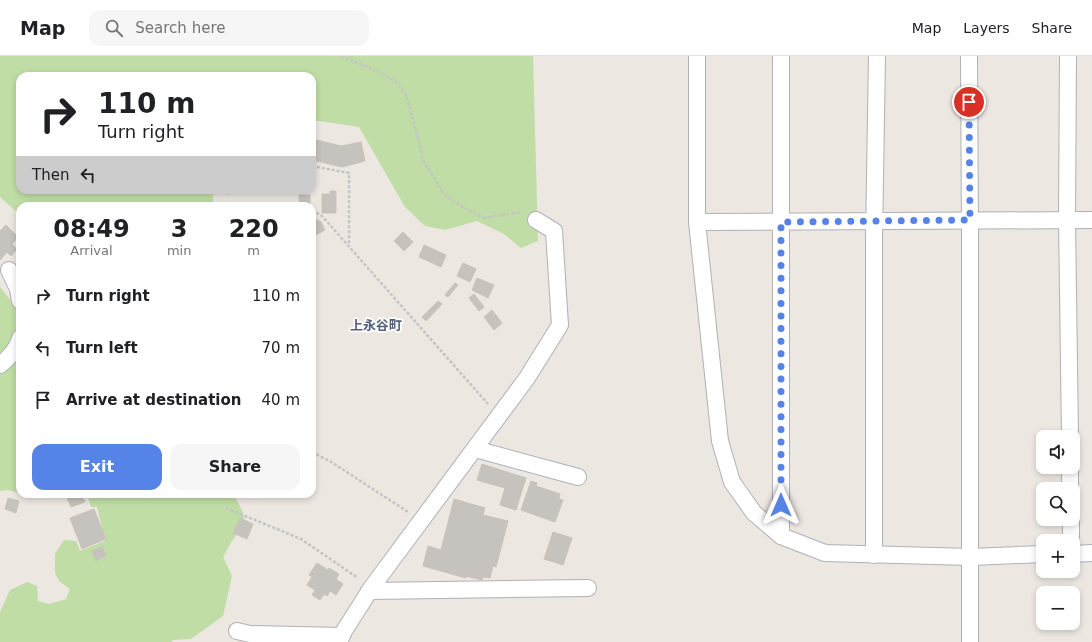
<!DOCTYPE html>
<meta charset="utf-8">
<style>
:root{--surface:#fff;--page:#f6f6f6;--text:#202124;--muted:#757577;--line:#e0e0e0;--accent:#5583e7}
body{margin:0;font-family:"DejaVu Sans","Noto Sans JP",sans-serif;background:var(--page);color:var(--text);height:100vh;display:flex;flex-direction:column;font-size:15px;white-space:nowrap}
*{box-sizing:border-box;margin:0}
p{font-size:13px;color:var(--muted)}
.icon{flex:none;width:22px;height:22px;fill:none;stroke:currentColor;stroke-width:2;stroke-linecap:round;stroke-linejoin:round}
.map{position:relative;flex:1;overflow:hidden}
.sheet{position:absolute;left:16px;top:146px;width:300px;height:296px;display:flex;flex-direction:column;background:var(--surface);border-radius:12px;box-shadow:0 2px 6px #0003}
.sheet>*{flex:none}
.banner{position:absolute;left:16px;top:16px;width:300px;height:122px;border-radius:12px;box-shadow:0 2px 6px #0003;background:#fff;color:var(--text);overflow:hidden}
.controls{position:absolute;left:1036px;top:374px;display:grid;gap:8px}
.controls a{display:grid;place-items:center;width:44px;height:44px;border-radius:8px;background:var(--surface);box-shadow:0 2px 6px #0003;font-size:20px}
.pin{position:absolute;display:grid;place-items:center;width:34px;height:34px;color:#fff;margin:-17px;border:2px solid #fff;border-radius:50%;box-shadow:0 1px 4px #0007}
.me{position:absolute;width:44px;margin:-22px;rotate:0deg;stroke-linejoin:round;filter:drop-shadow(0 0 3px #0008)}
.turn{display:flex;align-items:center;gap:14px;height:84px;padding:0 16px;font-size:18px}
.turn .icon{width:52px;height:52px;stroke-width:2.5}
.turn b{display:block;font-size:28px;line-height:34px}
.then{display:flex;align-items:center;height:38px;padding:0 16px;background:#0003;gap:8px;font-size:15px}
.eta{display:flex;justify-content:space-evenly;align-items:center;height:68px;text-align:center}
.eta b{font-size:24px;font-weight:800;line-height:28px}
.action{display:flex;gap:8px;margin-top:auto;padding:8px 16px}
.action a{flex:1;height:46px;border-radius:12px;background:var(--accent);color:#fff;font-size:16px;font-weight:800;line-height:46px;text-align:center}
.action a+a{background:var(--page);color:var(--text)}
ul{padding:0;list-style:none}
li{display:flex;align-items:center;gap:12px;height:52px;padding:0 16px}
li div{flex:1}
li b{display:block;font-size:15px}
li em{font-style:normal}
header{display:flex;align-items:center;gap:24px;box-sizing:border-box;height:56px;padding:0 20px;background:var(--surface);border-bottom:1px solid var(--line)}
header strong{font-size:19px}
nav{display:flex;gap:22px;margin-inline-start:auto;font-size:14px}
.search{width:280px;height:36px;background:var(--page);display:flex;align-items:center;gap:10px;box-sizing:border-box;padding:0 14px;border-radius:12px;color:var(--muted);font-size:15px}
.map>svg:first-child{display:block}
.green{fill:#bfdda5}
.building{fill:#c6c2bd;stroke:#c9c2bb}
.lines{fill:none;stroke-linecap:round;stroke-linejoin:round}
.minor-casing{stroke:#aeb1b8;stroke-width:18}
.path{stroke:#c4c4c4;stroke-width:2.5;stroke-dasharray:3 2;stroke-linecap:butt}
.minor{stroke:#fff;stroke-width:16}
.route{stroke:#5583e7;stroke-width:7;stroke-dasharray:0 12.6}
.labels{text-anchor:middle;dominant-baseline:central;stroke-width:3.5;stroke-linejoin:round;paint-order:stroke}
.neighbourhood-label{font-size:13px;font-weight:bold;fill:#525e7a;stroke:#fff}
</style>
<header>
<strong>Map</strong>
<div class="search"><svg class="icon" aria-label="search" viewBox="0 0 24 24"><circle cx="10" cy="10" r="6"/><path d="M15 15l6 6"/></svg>Search here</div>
<nav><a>Map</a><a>Layers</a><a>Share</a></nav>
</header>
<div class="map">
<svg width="1092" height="586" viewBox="0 0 1092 586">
<rect width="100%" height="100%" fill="#ede7e2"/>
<g class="green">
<polygon points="0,0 533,0 538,185 521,192 504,178 477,165 445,174 425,170 405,151 359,71 312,64 312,20 20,20 20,134 213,134 213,150 20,150 20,159 0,141"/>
<polygon points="0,231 20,256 20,437 8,434 0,435"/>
<polygon points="87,438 237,438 235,441 242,454 245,465 230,488 223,501 232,520 223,560 191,583 173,584 171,586 0,586 0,556 10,534 27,526 37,530 38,545 49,548 66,543 70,533 59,525 55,517 55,498 64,484 76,485 80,495 105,485 97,451 91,451"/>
</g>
<g class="building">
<polygon points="312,83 341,90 361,86 365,105 342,111 312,104"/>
<polygon points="224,134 258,134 226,138"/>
<polygon points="330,135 336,135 336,157 322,157 322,138 330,138"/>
<polygon points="299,139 310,139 310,150 299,145"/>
<polygon points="312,161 321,166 325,174 312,181"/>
<polygon points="6,169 18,181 12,188 17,193 11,200 7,196 0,204 0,175"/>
<polygon points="403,176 413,186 404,195 394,185"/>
<polygon points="424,189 446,199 441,211 419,201"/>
<polygon points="463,207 476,213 470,226 457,220"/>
<polygon points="477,222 494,229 488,242 472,234"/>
<polygon points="455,227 458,229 448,241 445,239"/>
<polygon points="474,238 484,251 479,255 469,242"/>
<polygon points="438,245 442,248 426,265 422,261"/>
<polygon points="492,254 502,267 494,274 484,261"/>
<polygon points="482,408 526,422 516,454 500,449 505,432 477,424"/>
<polygon points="531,425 537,427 536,430 560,438 559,443 563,444 555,466 521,454"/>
<polygon points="74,438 81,438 85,446 71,451 67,441"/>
<polygon points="8,442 19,445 16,457 5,453"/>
<polygon points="454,443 485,452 483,459 508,465 496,511 493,510 490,522 483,521 482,524 466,520 466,522 423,510 428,490 441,494"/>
<polygon points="94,453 106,483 82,493 70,462"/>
<polygon points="240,462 253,468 247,483 233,477"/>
<polygon points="553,476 572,482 563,509 544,503"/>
<polygon points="102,491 106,500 96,505 92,495"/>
<polygon points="317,507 328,514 329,512 339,518 336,523 343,528 336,539 330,535 327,540 324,538 320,544 312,539 315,534 307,529 312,521 309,519"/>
</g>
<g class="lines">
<defs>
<g id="minor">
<polyline points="697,0 697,166 720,385 732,426 754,457 781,480 825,497 971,501 1043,498"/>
<polyline points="781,0 781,480"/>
<polyline points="969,0 970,177 970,586"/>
<polyline points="1068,0 1067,163 1070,381"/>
<polyline points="697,166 1092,164"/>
<polyline points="9,214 18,233 20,245"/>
<path d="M0 309C8 303 18 292 20 282"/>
<polyline points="475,393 578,421"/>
<polyline points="1070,411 1070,433"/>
<polyline points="1071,463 1071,485"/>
<polyline points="1073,498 1092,497"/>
<polyline points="874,499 874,182 877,0"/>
<polyline points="369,535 588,532"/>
<polyline points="237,575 250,578 341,580"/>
<polyline points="339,586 344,575 372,531 527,322 560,269 554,175 536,164"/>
</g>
</defs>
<use href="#minor" class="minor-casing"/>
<g class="path">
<polyline points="341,0 382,17 396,26 406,39 420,89 422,102 443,137 455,146 483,162 521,156"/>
<polyline points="312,110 349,117 349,189"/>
<polyline points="312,154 322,160 488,348"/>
<polyline points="312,396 333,407 408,456"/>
<polyline points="226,452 301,483 358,522"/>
</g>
<use href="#minor" class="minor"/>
</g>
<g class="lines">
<polyline class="route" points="781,449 781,166 970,164 969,46"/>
</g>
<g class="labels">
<g class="neighbourhood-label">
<text x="376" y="269">上永谷町</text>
</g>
</g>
</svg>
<div class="controls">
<a><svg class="icon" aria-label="sound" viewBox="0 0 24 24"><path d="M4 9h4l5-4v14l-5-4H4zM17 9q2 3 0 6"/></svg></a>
<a><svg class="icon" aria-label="search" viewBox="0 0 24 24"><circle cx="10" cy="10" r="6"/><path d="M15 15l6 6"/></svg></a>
<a>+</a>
<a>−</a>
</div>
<div class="pin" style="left:969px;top:46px;background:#d93025"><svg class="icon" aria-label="arrive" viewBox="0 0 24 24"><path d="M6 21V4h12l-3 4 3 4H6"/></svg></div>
<svg class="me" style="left:781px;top:449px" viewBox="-20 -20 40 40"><path d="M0-17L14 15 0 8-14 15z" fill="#5583e7" stroke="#fff" stroke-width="4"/></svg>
<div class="banner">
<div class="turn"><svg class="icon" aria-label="right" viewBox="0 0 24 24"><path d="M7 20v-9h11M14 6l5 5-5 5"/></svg><div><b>110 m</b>Turn right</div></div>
<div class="then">Then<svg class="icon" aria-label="left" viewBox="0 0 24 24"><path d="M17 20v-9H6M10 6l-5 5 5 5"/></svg></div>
</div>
<section class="sheet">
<div class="eta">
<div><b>08:49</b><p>Arrival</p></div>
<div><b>3</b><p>min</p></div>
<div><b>220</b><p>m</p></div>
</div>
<ul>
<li><svg class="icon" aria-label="right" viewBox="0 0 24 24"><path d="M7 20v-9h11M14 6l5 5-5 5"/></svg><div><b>Turn right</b></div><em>110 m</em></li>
<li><svg class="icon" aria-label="left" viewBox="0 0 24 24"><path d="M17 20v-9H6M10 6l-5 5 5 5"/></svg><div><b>Turn left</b></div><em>70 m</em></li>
<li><svg class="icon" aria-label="arrive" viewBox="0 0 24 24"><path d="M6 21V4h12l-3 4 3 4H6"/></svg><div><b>Arrive at destination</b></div><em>40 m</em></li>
</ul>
<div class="action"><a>Exit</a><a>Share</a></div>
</section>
</div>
